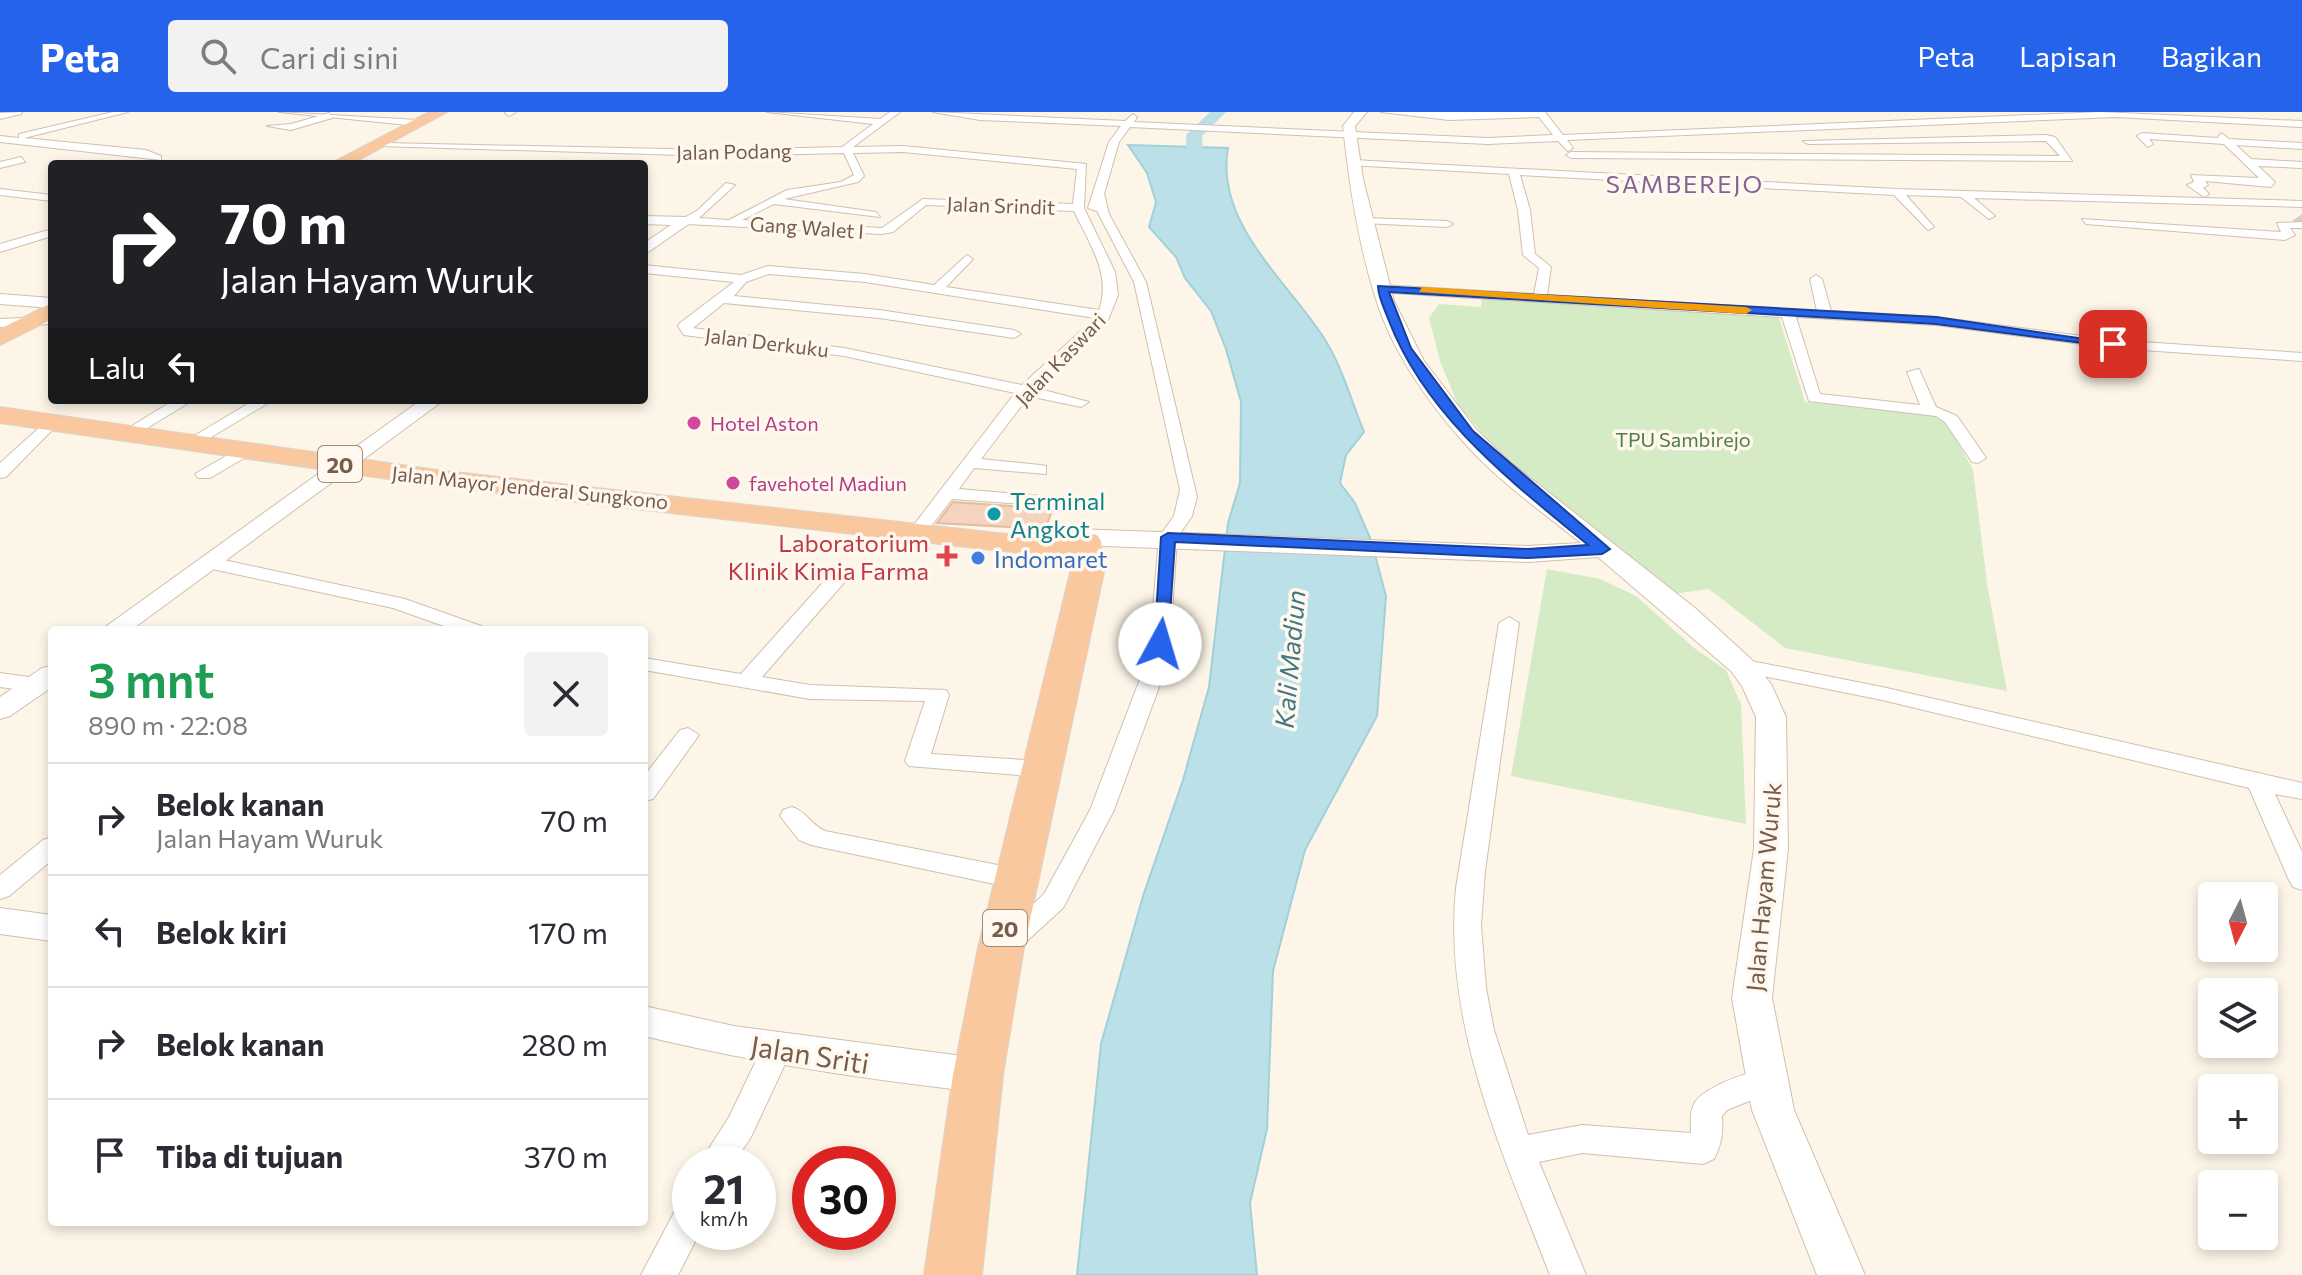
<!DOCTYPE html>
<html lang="id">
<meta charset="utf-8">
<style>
:root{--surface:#fff;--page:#f2f2f3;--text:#2b2b33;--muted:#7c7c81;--line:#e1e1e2;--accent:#2563eb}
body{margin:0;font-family:Commissioner,sans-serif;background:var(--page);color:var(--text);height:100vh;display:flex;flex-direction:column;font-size:30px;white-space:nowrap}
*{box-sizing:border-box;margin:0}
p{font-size:26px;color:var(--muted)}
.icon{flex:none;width:44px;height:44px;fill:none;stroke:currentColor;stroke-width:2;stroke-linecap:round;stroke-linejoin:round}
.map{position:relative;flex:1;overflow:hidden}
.sheet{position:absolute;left:48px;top:514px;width:600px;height:600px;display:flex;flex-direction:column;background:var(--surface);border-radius:8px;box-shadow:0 4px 12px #0003}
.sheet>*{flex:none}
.top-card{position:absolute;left:48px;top:48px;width:600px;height:244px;border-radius:8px;box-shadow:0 4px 12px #0003;background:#202124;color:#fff;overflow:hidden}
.needle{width:52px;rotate:186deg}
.tools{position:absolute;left:2198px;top:770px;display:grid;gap:16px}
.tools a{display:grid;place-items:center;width:80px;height:80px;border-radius:8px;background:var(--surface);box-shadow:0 4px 12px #0003;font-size:40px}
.speed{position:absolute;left:672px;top:1034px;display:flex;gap:16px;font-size:40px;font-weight:700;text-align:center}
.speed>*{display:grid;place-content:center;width:104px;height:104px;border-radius:50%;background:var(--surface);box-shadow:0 4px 12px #0003;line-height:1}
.speed small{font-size:20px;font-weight:400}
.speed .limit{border:12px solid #d22;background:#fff;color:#111}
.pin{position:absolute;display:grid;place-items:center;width:68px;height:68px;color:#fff;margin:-34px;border-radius:16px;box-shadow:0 4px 12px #0006}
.me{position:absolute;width:88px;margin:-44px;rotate:6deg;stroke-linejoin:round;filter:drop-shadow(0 0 6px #0008)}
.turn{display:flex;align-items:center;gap:28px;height:168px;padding:0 40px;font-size:36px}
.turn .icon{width:104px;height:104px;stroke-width:2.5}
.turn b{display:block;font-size:56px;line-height:68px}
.then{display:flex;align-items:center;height:76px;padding:0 40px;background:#0003;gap:16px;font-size:30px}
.round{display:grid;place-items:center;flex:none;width:84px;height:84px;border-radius:8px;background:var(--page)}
.overview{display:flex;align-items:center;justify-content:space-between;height:136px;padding:0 40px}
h1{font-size:48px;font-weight:600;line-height:60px;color:#1e9e55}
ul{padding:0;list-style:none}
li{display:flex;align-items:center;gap:24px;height:112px;padding:0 40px;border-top:2px solid var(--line)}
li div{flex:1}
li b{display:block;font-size:30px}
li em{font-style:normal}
header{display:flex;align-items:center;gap:48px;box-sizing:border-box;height:112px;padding:0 40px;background:var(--accent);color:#fff}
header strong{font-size:38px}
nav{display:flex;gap:44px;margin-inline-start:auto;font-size:28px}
.search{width:560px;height:72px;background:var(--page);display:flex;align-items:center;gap:20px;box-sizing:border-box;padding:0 28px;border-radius:8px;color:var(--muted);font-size:30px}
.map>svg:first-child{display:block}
.green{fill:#d4ebc5}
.water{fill:#bbe0e7;stroke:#a1d0d9;stroke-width:2}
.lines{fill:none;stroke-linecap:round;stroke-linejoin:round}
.river{fill:#bbe0e7;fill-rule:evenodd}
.building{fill:#f3d4be;stroke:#e6ba9e;stroke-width:2}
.minor-tunnel{stroke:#dccec0;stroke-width:13;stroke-dasharray:13 6;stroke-linecap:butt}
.minor-casing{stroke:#d1bfaf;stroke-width:2}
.tertiary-casing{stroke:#d1bfaf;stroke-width:2}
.secondary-casing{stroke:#d4bfad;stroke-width:2}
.trunk-casing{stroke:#dcd4d0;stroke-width:2}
.minor{fill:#fff;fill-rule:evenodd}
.tertiary{fill:#fff;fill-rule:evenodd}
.secondary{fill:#fff;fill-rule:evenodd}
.trunk{fill:#fac89e;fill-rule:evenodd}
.route{fill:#2563eb;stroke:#184099;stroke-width:2}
.slow{fill:#f59e0b}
.hotel-dot{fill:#d1479c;stroke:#fff8ee;stroke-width:3}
.culture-dot{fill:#0f9aa8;stroke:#fff8ee;stroke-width:3}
.health-dot{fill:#e0444e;stroke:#fff8ee;stroke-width:3}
.shop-dot{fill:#3f7fe0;stroke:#fff8ee;stroke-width:3}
.labels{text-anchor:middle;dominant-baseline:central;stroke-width:7;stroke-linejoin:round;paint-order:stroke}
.far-street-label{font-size:20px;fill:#775b4b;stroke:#fff8ee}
.far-hotel-label{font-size:20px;fill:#b23c85;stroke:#fff8ee;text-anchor:start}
.far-park-label{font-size:20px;fill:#537d42;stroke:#fff8ee}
.shield{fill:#fff8ee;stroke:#a08a7c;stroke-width:2}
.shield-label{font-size:22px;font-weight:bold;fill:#775b4b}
.far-quarter-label{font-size:24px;letter-spacing:2px;fill:#836294;stroke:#fff8ee}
.culture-label{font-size:24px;fill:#0d838f;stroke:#fff8ee;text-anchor:start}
.health-label{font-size:24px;fill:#be3a42;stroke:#fff8ee;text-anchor:end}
.shop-label{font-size:24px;fill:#366cbe;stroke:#fff8ee;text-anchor:start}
.street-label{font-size:24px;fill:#775b4b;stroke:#fff8ee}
.water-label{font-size:26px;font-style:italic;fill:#407884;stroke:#fff8ee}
.near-street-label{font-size:28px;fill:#775b4b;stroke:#fff8ee}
</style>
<header>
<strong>Peta</strong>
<div class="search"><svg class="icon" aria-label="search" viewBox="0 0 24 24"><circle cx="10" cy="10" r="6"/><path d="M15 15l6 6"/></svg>Cari di sini</div>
<nav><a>Peta</a><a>Lapisan</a><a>Bagikan</a></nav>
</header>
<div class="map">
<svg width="2302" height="1163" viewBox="0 0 2302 1163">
<rect width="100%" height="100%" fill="#fdf5e7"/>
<g class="green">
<polygon points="1482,185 1779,206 1805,290 1943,303 1973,358 1987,472 2007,579 1785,536 1709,477 1672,482 1498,339 1458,293 1440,249 1429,206 1439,192 1481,195"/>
<polygon points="1547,457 1600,467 1636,484 1694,536 1726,558 1741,592 1746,712 1511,664"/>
</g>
<path class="water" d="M1128 33 1228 36C1215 110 1285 167 1322 223 1341 251 1351 288 1364 320L1346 343 1340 371 1355 391 1371 428 1386 484 1377 604 1305 738 1273 859 1267 1017 1250 1091 1257 1163H1077L1101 932 1143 784 1183 668 1209 575 1228 411 1240 371 1241 290 1226 237 1211 199 1185 166 1176 145 1149 115 1156 90 1147 61Z"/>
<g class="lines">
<polygon class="river" points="1210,0 1226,0 1202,24 1206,84 1197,89 1188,84 1186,23"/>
</g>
<polygon class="building" points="953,390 1053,397 1045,417 937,411"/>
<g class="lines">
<polyline class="minor-tunnel" points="2298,105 2302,111"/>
<defs>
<g id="minor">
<polygon points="22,0 21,2 0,7 0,1"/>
<polygon points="113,0 128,0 24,26 146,38 161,44 161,48 0,30 0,24 19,26 19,22"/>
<polygon points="516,0 509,4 505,1 505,0"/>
<path d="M767 0 880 7 890 0H900L853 35 903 34 1086 52 1084 96 1115 160 1118 183 1108 208 1036 276 1089 290 1081 295 1029 284 981 347 1040 353 1046 354V362L974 356 959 377 1077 387 1086 392 1083 396 952 387 925 422H913V414L1015 281 844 244 684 223 678 214 680 211 734 170 644 161V153L741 163 768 154 865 162 934 173 967 143 973 147 946 175 1099 198C1112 163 1089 131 1074 99L926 93 893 120 882 122 686 112 682 107 698 98 726 71 735 73 699 106 729 108 787 78 841 70 854 63 844 41 715 44 380 34 385 31 715 38 842 35 873 12ZM903 40 1077 57 1073 92 923 87 882 116 742 108 774 92 880 105 876 100 784 87 858 70 864 64 853 41ZM769 162 865 170 1095 206 1022 273 844 236 693 216 724 191 879 206 1014 226 1021 222 1014 218 879 198 734 184 746 170Z"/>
<polygon points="933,0 1125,9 1133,2 1137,5 1134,10 1488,26 1553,23 1539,5 1449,8 1381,0 1545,0 1563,23 2100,0 2302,9 2302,15 2116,5 1567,28 1573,36 1568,39 1558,29 1488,32 1130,15 1119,30 1104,82 1109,102 1146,170 1197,385 1192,404 1177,426 1170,532 1162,567 1114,698 1063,796 1015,840 1005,843 995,840 991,832 1044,782 1090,698 1140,567 1150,532 1159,425 1174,404 1180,378 1134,170 1097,99 1088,96 1109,30 1121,14 980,8"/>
<polygon points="329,1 332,6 291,18 267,14 291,12"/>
<polygon points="2142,21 2218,26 2221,21 2229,27 2302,31 2302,37 2236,33 2251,47 2302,50 2302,56 2258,54 2275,70 2271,75 2205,69 2208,73 2203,76 2209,82 2204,85 2187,73 2194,70 2191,63 2259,66 2224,32 2149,27 2153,32 2148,35 2137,24"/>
<polygon points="2046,23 2055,25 2072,49 1571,46 1566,43 1571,40 2060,44 2046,29 1808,32 1803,29"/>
<polygon points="21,45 25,50 0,56 0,50"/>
<polygon points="1353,48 1897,77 2302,89 2302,95 1974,86 1995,104 1989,107 1961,85 1906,83 1934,115 1928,118 1894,83 1520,63 1530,98 1535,142 1551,155 1547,183 1817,199 1810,167 1816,163 1822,167 1831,199 1936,205 2113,228 2302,241 2302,249 2113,236 1936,213 1796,205 1820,282 1920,293 1907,260 1919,257 1936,295 1957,304 1986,346 1978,351 1972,350 1945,310 1936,304 1809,289 1782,205 1377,180 1376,177 1382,173 1534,182 1539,156 1523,143 1518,98 1509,62 1349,53"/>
<polygon points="0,77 52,83 52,89 0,83"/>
<polygon points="1366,106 1447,109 1453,112 1447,115 1362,111"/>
<polygon points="2082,107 2281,120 2277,111 2302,110 2302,116 2290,116 2295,123 2285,128 2086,112"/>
<polygon points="52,117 52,124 0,140 0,132"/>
<polygon points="44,205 49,206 49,212 0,215 0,207"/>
<polygon points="174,288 193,288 136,323 122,320"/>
<polygon points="254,288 273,288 198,333 192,335 184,330"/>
<polygon points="51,305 59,310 57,313 6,365 0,366 0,351"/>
<polygon points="245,333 253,338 251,342 210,366 198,366 195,362"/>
<polygon points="210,445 405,487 481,514 484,518 455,518 393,496 203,455 200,451 203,447"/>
<polygon points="842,455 849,457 852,461 849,465 762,565 810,573 946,578 949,583 931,642 1041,649 1049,651 1053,657 1049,663 1041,665 909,654 905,649 925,589 810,587 644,558 644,546 741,562 835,457"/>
<path d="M1509 505 1519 511 1485 759 1481 813 1486 876 1494 918 1528 1023 1582 1013 1691 1021C1691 1010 1689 1000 1695 990 1706 974 1759 953 1777 960L1781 969 1777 978 1727 998 1722 1004C1723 1021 1722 1031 1714 1047L1703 1052 1582 1041 1539 1050 1586 1163H1550C1502 1039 1443 913 1456 776L1499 511Z"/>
<polygon points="1741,547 1882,575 2302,671 2302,687 2275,682 2302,740 2302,778 2293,775 2289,768 2249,676 1882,588 1733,558 1730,553"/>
<polygon points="0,561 36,566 47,573 36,580 0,575"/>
<polygon points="688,616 699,623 653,687 644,689 644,664 680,618"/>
<path d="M792 695C806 699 811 713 825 719L1018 757 1027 760 1031 767 1027 774 1018 777 811 733 799 728 780 704 783 698Z"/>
<polygon points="52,725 52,748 9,784 0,787 0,763 43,728"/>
<polygon points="777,924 788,928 792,937 751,1025 733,1052 699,1052 729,1005 766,928"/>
<polygon points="690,1088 690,1120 700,1120 678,1163 641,1163 678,1093"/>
</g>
<g id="tertiary">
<polygon points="279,0 418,8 424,11 418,14"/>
<polygon points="644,104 686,105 693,109 644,143 644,131 671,113 644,112"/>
<polygon points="421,288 444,288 131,518 101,518"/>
<polygon points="52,554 52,575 10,604 0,607 0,585 42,556"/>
<polygon points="0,796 52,803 52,829 0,822"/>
<path d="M644 894 734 914 978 946 992 951 997 963 992 975 978 980C865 967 755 951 644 924Z"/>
</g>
<g id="secondary">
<path d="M1354 0H1367L1355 14 1363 67 1394 189 1424 249 1476 317 1510 350 1695 496 1751 547 1771 572 1786 605 1788 737 1772 886 1794 998 1865 1163H1817L1752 998 1732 886 1754 737 1756 605 1742 574 1731 559 1598 445 1528 450 1077 433 1064 425 1077 417 1528 434 1581 431C1540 398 1495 367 1461 327 1427 289 1391 237 1376 187 1358 132 1349 71 1343 14Z"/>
<polygon points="0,182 52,186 52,196 0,192"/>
</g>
<g id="trunk">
<polygon points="429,0 447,0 351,52 330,52"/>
<polygon points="52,191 52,207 0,233 0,217"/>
<polygon points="0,295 437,358 1042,426 1066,416 1097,423 1101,429 1104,460 1024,836 1003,963 982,1163 924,1163 953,963 978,836 1072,453 1043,444 437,374 0,311"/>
</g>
</defs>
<use href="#minor" class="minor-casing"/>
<use href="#tertiary" class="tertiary-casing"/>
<use href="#secondary" class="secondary-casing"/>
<use href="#trunk" class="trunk-casing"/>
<use href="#minor" class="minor"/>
<use href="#tertiary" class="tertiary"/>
<use href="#secondary" class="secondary"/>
<use href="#trunk" class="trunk"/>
</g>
<path class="route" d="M1378 174 1936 205 2119 232 2113 235 1936 212 1389 180 1411 236 1473 319 1610 437 1602 442 1528 446 1175 430 1168 532 1166 535H1154L1161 425 1168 421 1528 437 1588 433C1512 370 1426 305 1389 209 1385 198 1378 185 1378 174Z"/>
<polygon class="slow" points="1422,175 1746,195 1752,198 1746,202 1419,180"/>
<g class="hotel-dot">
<circle cx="694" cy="311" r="8"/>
<circle cx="733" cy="371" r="8"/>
</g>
<circle class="culture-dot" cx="994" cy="402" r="8"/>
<path class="health-dot" d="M943 432h8v8h8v8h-8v8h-8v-8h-8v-8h8z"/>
<circle class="shop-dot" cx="978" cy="446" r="8"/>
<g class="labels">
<g class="far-street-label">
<text transform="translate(734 39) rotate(-1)">Jalan Podang</text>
<text transform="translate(1001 93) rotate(2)">Jalan Srindit</text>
<text transform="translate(807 115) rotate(4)">Gang Walet I</text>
<text transform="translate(767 230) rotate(7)">Jalan Derkuku</text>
<text transform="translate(1060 247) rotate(-46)">Jalan Kaswari</text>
<text transform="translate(530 375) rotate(6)">Jalan Mayor Jenderal Sungkono</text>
</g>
<g class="far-hotel-label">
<text x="710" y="311">Hotel Aston</text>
<text x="749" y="371">favehotel Madiun</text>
</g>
<g class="far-park-label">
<text x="1683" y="327">TPU Sambirejo</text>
</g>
<g class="shield">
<rect x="318" y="334" width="44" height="36" rx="6"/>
<rect x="983" y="798" width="44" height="36" rx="6"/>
</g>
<g class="shield-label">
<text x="340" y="352">20</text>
<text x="1005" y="816">20</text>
</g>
<g class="far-quarter-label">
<text x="1685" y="71">SAMBEREJO</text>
</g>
<g class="culture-label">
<text x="1010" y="388">Terminal<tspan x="1010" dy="28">Angkot</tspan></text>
</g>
<g class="health-label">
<text x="929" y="430">Laboratorium<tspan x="929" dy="28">Klinik Kimia Farma</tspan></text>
</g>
<g class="shop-label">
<text x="994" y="446">Indomaret</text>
</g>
<g class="street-label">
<text transform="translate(1763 775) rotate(-85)">Jalan Hayam Wuruk</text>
</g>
<g class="water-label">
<text transform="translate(1289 547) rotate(-85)">Kali Madiun</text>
</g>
<g class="near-street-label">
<text transform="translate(810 942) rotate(9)">Jalan Sriti</text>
</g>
</g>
</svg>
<div class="tools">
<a><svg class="needle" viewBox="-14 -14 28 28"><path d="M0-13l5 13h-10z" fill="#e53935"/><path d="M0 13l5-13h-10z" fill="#7c7c81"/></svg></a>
<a><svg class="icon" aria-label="layers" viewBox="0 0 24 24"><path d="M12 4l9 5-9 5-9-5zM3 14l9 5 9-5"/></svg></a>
<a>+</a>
<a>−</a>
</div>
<div class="speed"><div>21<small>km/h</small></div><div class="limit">30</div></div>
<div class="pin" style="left:2113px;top:232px;background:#d93025"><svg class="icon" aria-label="arrive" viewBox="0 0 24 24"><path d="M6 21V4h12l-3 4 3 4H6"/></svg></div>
<svg class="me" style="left:1160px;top:532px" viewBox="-20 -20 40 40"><circle r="19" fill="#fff"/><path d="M0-13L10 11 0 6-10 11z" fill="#2563eb"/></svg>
<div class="top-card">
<div class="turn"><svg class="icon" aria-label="right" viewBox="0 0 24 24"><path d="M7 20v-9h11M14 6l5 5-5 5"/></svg><div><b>70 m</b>Jalan Hayam Wuruk</div></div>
<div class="then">Lalu<svg class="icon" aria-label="left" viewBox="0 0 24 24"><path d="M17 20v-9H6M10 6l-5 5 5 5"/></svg></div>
</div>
<section class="sheet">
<div class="overview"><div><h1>3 mnt</h1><p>890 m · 22:08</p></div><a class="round"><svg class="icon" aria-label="close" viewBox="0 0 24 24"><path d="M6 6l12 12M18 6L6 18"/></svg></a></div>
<ul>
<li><svg class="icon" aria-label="right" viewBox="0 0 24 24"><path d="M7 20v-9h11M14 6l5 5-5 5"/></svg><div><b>Belok kanan</b><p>Jalan Hayam Wuruk</p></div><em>70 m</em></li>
<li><svg class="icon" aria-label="left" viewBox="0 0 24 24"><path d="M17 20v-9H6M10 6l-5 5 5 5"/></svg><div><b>Belok kiri</b></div><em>170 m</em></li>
<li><svg class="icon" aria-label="right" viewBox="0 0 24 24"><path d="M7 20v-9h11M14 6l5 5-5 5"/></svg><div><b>Belok kanan</b></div><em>280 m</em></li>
<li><svg class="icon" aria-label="arrive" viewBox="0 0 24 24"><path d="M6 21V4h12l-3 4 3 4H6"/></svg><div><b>Tiba di tujuan</b></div><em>370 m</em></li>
</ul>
</section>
</div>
